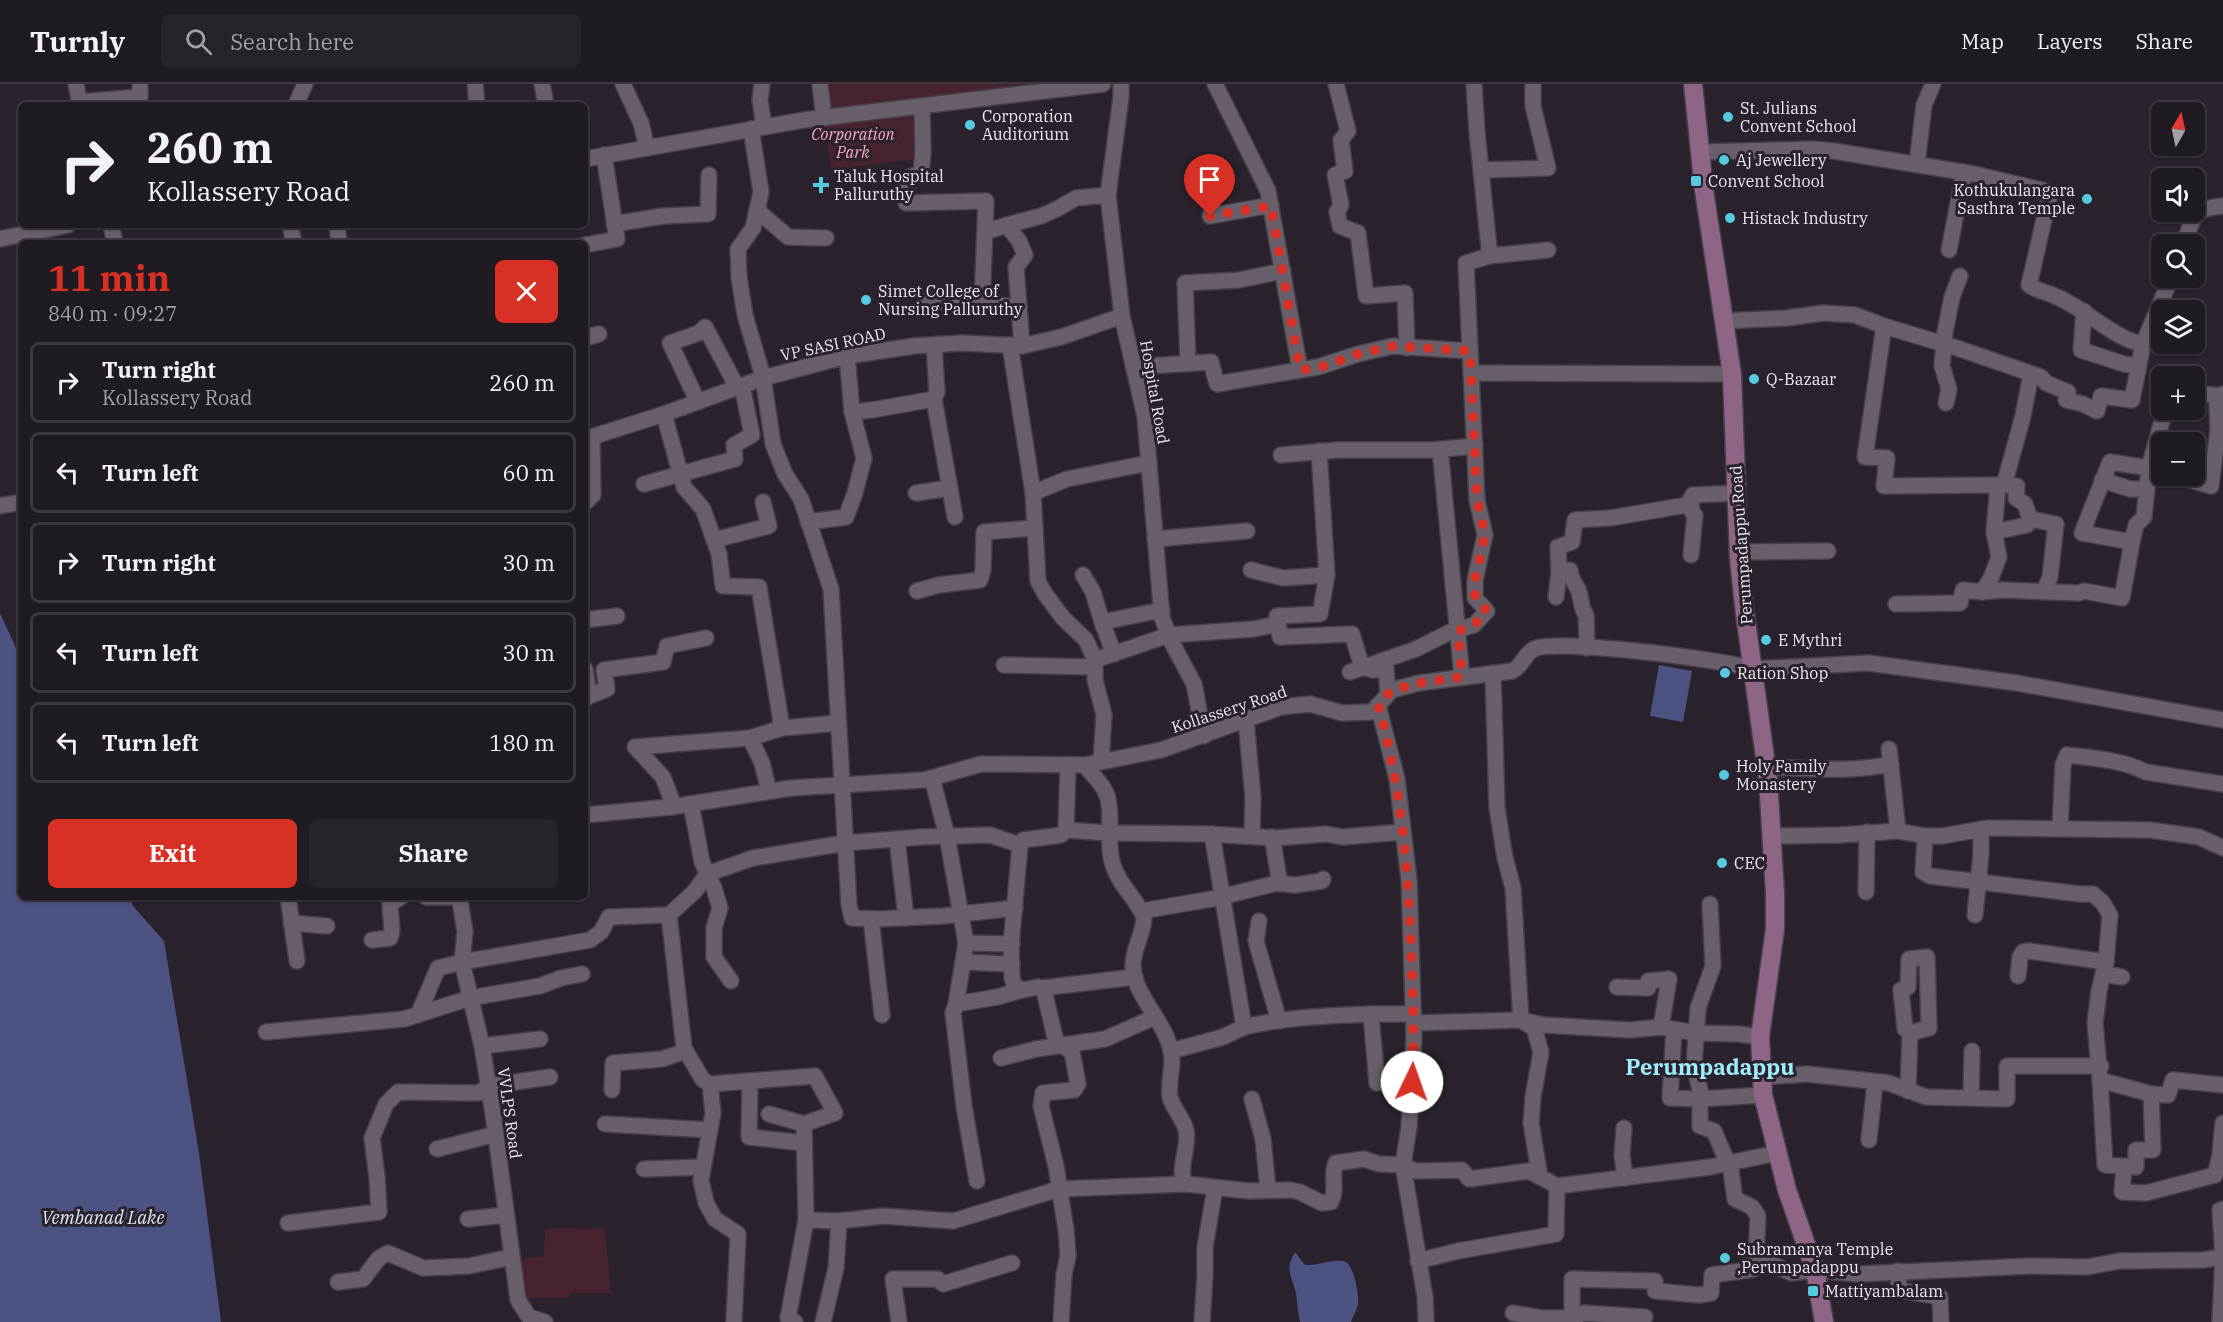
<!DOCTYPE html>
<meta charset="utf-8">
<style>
:root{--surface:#201a22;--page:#28232a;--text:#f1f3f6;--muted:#a2a1a5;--line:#3d3840;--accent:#d93025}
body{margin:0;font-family:"IBM Plex Serif",serif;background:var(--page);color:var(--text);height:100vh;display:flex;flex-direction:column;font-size:22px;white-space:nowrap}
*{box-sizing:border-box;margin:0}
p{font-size:20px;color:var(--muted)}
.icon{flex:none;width:33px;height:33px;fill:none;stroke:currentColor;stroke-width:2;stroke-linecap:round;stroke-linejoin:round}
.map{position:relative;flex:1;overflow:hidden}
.panel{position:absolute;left:18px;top:156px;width:570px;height:660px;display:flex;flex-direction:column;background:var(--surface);border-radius:9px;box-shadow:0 2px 4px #0004,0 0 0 2px var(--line)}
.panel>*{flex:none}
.top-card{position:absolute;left:18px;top:18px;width:570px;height:126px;border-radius:9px;box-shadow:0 2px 4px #0004,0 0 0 2px var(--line);background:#201a22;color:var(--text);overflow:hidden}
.needle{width:39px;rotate:9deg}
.tools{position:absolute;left:2151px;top:18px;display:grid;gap:12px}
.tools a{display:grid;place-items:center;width:54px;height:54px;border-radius:9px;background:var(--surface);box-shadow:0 2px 4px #0004,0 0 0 2px var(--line);font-size:30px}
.pin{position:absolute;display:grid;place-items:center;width:51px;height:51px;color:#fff;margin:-62px -26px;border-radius:50% 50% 50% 0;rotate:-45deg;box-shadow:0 0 6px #0007}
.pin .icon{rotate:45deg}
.me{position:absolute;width:66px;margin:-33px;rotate:3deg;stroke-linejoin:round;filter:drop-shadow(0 0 4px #0008)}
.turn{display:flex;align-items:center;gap:21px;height:126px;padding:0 30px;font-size:27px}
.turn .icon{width:78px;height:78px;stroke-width:2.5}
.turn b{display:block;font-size:42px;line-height:51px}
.round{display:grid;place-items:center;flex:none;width:63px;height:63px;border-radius:9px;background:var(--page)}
.head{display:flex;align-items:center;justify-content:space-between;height:102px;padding:0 30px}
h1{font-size:36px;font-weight:700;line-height:45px;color:var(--accent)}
.button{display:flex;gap:12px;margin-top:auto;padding:12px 30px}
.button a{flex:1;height:69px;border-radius:9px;background:var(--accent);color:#fff;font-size:24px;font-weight:700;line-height:69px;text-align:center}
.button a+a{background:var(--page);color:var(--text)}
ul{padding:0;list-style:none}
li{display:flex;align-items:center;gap:18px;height:81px;margin:0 12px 9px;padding:0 18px;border:3px solid var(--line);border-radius:9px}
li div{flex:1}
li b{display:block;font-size:22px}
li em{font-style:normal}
header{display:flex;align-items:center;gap:36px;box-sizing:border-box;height:84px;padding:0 30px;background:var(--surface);border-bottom:2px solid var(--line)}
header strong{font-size:28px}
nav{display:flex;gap:33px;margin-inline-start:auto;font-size:21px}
.search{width:420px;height:54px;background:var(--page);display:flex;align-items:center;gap:15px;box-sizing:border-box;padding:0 21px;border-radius:9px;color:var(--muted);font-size:22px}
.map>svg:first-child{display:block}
.green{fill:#47232f}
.water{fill:#4c5382}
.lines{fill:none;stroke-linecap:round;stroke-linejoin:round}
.minor-casing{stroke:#474049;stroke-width:18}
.major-casing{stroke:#474049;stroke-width:21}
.minor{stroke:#685f6b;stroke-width:15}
.major{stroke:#8f6585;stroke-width:18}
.route{stroke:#d93025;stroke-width:10;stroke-dasharray:0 18}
.poi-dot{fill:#56c9e1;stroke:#2a222d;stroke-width:2}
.labels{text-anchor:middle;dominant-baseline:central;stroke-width:6;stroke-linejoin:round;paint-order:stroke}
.poi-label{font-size:16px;fill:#ece6ee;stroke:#2a222d;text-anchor:start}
.park-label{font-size:16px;font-style:italic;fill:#fba5c0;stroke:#2a222d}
.street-label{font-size:16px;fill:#ece6ee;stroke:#2a222d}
.water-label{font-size:18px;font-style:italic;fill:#e0e4f3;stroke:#2a222d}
.district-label{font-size:22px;font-weight:bold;fill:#9fedfe;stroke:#2a222d}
</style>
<header>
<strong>Turnly</strong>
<div class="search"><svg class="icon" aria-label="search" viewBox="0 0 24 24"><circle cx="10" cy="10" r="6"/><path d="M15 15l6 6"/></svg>Search here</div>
<nav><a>Map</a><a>Layers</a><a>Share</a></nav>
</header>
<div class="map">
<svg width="2223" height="1238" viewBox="0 0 2223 1238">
<rect width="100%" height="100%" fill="#2a222d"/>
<g class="green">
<polygon points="825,0 1022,0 1022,4 827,25"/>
<polygon points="922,27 922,74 831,86 825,38"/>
<polygon points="605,1144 611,1209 570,1209 569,1214 523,1214 519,1175 544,1172 545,1145"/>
</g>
<g class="water">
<polygon points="0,529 21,575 21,813 129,813 133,822 164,857 199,1069 221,1238 0,1238"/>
<polygon points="1659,581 1692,587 1683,638 1650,632"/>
<path d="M1295 1168 1305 1181C1318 1182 1329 1175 1343 1177 1354 1178 1359 1211 1358 1220 1357 1226 1353 1232 1351 1238H1300C1298 1228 1297 1219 1296 1209 1292 1192 1284 1186 1295 1168Z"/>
</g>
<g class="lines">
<defs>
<g id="minor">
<polyline points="76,0 80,21"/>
<polyline points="475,0 477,21"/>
<polyline points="542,0 546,21"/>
<polyline points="623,0 641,39 647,64"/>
<polyline points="762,0 760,16 764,43"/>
<polyline points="820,0 824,34"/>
<polyline points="1121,0 1121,13 1108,111 1122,232 1145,333 1162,534 1172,559 1194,600 1204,652"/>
<polyline points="1215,0 1268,107 1300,286"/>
<polyline points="1336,0 1348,47 1341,56 1345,87 1335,91 1341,121 1337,128 1340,142 1358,149 1366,212 1405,209 1407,264"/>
<polyline points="79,18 140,13 140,0"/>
<polyline points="299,21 298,16 305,0"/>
<polyline points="922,22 923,68 921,89 908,94 906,119 986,117 982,220 927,217"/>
<polyline points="751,45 761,108 753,144 738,165 739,193 745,231 763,293 773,360 785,390 801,415 831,505 849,821 852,834 878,835 943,832 1015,824"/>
<path d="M1701 68 1813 65 1834 67 1974 90 2046 107 2049 110V114L2029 201C2037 207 2047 208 2055 212 2083 223 2117 257 2143 260L2171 194"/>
<polyline points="585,75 804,36 1103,0"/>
<polyline points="1917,80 1924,21 1933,0"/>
<polyline points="1481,86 1548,84 1533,22 1533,0"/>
<polyline points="757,126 788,153 826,154"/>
<polyline points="1210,132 1271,121"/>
<polyline points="614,140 663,132 708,130 709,91"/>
<polyline points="111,141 115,159"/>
<polyline points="290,141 294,159"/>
<polyline points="337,141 339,159"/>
<polyline points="1007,141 1041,132 1057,125 1076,114 1108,111"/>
<polyline points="985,148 1007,141 1019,157 1025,171 1016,183 1022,262"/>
<polyline points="0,155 68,141"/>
<path d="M2184 160C2193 134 2193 124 2223 122"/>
<polyline points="585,161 617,155 604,71"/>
<polyline points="1949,166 1964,88"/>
<polyline points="1489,172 1548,166"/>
<polyline points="982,220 1019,223"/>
<polyline points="2084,227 2081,266 2124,280 2138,282"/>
<polyline points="1725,237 1787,234 1823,229 1855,231 1884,242 1957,264 2041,293 2046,299 2068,308 2066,316 2083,320 2097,327 2101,312 2132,316 2143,260"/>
<polyline points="1884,242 1865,373 1887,374 1884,402 1998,401"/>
<polyline points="585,254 599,250"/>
<polyline points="1010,261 1033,409 1038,497 1045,510 1063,534 1086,556 1095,576 1095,596 1104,631 1101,677"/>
<polyline points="1188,280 1185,199 1239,196 1283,187"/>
<polyline points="1134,283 1211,278 1217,300 1318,283 1358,270 1393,262 1470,267"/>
<polyline points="1471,289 1732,290"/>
<polyline points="2194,309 2222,312 2223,310"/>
<polyline points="934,315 955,433"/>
<polyline points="698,318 670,259 699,249 705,243 737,303"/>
<polyline points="1946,319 1949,305 1942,282 1945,248 1952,213 1960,192"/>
<polyline points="852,328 872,326 934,315 937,308 934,261"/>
<polyline points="664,330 684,403 703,425 719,470 723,502 759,503 782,644 838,639"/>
<polyline points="585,355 664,330 763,294 847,272 914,262 962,259 1022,262 1061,253 1122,232"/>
<polyline points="1440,365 1462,593"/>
<polyline points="1319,367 1327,491 1320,530 1277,532 1280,553 1352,550 1362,583 1373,586 1386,585 1388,610"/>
<polyline points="1281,371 1337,366 1432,366 1475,362"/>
<polyline points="2177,392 2211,402 2218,346 2217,319 2223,313"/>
<polyline points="2102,396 2130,405 2147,405"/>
<polyline points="644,400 735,375 734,361 752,351 742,302"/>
<polyline points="916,409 950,404"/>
<polyline points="1033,409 1067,395 1149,379"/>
<polyline points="1691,416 1692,428 1695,431 1691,471"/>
<polyline points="585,419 593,411 592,353"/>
<polyline points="0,422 21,418"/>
<polyline points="2030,435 2056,440 2050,493 2044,507"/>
<polyline points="808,438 846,433 855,409 864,374 852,328 847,272"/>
<polyline points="1994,448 2027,441 2030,435 2025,420 2016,414 2017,402 2004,401"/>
<polyline points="1155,455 1247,447"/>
<polyline points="714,456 769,442 763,418"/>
<polyline points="2132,458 2082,449 2110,378 2149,384 2162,389"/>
<polyline points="1739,468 1828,467"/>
<polyline points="1251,486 1283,494 1327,491"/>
<polyline points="1083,491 1093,508 1102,538"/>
<polyline points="917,507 939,501 980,496 983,486 984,448 1035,444"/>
<polyline points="1982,508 1991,494 1999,473 1994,448 1998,401 2004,401 2023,332 2031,290"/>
<polyline points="1556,513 1559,488"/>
<polyline points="1896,520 1960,519 1963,506 1982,508 2002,506 2079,509 2084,507 2122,514 2132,458 2136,441 2144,433 2149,384 2165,326"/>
<polyline points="585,536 617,532"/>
<path d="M1587 564 1586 531C1580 523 1582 514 1578 505 1574 498 1571 495 1570 486L1559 488 1558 463 1572 458 1575 436 1610 434 1687 421 1693 411 1737 409"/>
<polyline points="1114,570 1102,538 1162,526"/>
<polyline points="1095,576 1169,551 1254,545 1278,540"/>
<polyline points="1004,581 1095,583"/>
<polyline points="585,585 589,612 585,615"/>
<polyline points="1350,588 1416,565 1448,549 1474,541 1487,527 1475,514 1475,496 1485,451 1477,416 1466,179 1489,172 1489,164 1477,48 1474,0"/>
<polyline points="1493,589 1497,724 1505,774 1513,804 1521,936"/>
<polyline points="589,612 607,605 604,586 663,578 667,562 706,554"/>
<polyline points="1378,621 1397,695 1409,796 1414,953 1409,1043 1403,1081 1425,1213 1426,1238"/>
<polyline points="1246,636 1253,714 1252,752"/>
<polyline points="1889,665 1898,747"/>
<path d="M1085 681C1091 690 1100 697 1105 707 1115 725 1105 758 1113 781 1119 801 1136 814 1144 833 1144 850 1132 866 1133 883 1135 913 1165 937 1171 967 1175 982 1167 997 1170 1013 1173 1025 1183 1034 1186 1046 1190 1062 1176 1088 1186 1100L1249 1107 1290 1106 1300 1108 1322 1119 1331 1118C1338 1105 1330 1091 1336 1079L1364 1075 1379 1080 1403 1081 1415 1087 1462 1086 1469 1095 1529 1087 1557 1102 1556 1150 1458 1167 1418 1177"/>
<path d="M1766 683C1808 684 1850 689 1891 680"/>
<polyline points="932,694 947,752 966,859 1012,860"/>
<polyline points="769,707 762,679 750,654 782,644"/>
<polyline points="691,720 702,778 714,804 720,824 714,844 714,873 731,897"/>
<polyline points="674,722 663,693 635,663 750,654"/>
<path d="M585 731 671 723 791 704 924 696 981 680 1085 681 1161 666 1281 623 1310 620 1342 629 1372 628 1392 606 1419 599 1512 587C1523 582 1524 570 1534 565 1554 554 1726 576 1753 585L1868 579 2017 599 2223 636"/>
<path d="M2060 745 2063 681 2067 671C2093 674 2122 676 2146 688L2223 700"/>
<polyline points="1066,746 1108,749 1207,750 1275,754 1326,750 1342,753 1403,748"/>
<polyline points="1771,752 1840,751 1898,747 1925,752 1942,752 1988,744 2150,746 2199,753 2223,764"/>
<polyline points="1925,752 1923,788 1930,792 2080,810 2093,810 2103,819 2110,831 2106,878 2099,907 2095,939 2100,996 2151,1010 2168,1011 2173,996 2223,1001"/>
<polyline points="1272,753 1280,800"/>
<polyline points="897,755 906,834"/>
<polyline points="1866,808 1867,748"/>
<polyline points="288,813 297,877"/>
<polyline points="426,813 450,813"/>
<polyline points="457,813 460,817 465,848 462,878 482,962 493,1030 518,1216 529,1233 545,1238"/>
<polyline points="1710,820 1713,882 1698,924 1694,981 1700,1006 1700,1042 1714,1047 1731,1087 1735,1115 1752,1123 1758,1132 1756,1172 1791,1189 1815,1186 1858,1190 2030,1182 2087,1183 2119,1177 2202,1176 2223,1173"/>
<polyline points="1142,827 1217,814 1277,799 1295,801 1322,797 1323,795"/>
<polyline points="669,831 684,964 703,996 710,1000 815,992 835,1029 804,1040 769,1030"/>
<polyline points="1975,831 1981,770 1981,745"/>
<polyline points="871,835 882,931"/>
<polyline points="1259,837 1256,857 1279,937"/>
<polyline points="291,839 327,842"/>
<polyline points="372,856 390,854 392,847 390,820 401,813"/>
<polyline points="966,859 956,920 953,929 964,1022 977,1097"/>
<polyline points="963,878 1012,880"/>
<polyline points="2104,890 2122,893"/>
<polyline points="2018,892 2020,873 2023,868 2029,867 2106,878"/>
<polyline points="1617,903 1648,904 1648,897 1669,895 1661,943"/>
<polyline points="1042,904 1135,893"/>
<polyline points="956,920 997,913 1022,906"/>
<polyline points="1371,930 1413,930"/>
<polyline points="418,931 438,884 462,878 590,856 601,848 609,833 669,831 695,807 707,790 753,774 845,759 921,753 990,751 1020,761"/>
<polyline points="1524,938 1534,944 1541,968 1533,1013 1531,1039 1540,1093"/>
<polyline points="1414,939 1521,936 1544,941 1630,946 1661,943 1696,949 1739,950 1760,953"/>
<path d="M1244 943C1286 933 1328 932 1371 930L1377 999"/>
<polyline points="1674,946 1670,1014 1700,1015 1763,1011"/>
<polyline points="266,948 404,935 470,914 540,902 561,894 582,890"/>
<polyline points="482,962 540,955"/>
<polyline points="1171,967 1223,953 1244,943 1212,750"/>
<polyline points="1001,974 1036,965 1105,955 1155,933"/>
<polyline points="1761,993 1807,990 1889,999 1926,1013 2007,1015 2007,982 2101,982"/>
<polyline points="2100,996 2105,1081 2136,1083 2136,1066 2153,1066 2151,1010"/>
<polyline points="750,997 749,1053 804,1059"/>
<polyline points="710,1000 713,1029 701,1096 706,1119 715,1135 738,1150 734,1238"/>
<polyline points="612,1006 613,979 662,975 686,967"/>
<polyline points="1908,1007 1910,949 1905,945 1901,906 1908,903 1909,875 1927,873 1929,944 1910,949"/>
<polyline points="1971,1014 1972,967"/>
<polyline points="1252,1015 1263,1055 1268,1106"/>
<polyline points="605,1040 710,1046"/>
<polyline points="1624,1044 1622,1071 1625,1094"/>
<polyline points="1869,1056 1875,998"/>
<polyline points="437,1065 496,1050"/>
<polyline points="2124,1083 2122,1108 2146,1109 2215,1091 2220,1071 2223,1039"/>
<polyline points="644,1085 703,1083"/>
<polyline points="1557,1102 1710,1083 1777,1069"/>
<polyline points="468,1135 506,1131"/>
<polyline points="806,1136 839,1137 883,1132 953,1137 1059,1105 1186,1100"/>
<polyline points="288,1139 379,1128 377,1093 372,1054 386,1020 398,1008 478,1009 489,1002 550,993"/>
<polyline points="1898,1187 1899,1206 1940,1213 1941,1238"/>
<polyline points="338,1198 363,1195 379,1174 388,1169 423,1184 469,1182 511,1173"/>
<polyline points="1513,1229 1542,1234 1572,1234 1584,1229 1645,1233"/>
<polyline points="795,1238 788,1234 806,1136 804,1040"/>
<polyline points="823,1238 836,1184 839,1137"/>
<polyline points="899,1238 893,1195 938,1195 943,1200 1012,1179"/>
<polyline points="1061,1238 1064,1190 1068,1172 1066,1146 1056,1082 1041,1022 1043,1009 1074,1006 1078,1000 1072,968 1056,957 1044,907 1038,903 1022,906 1014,901 1012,894 1011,862 1020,761 1023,756 1061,751 1066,746 1068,681"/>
<polyline points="1202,1238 1205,1192 1205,1163 1215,1104"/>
<polyline points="1572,1238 1572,1195 1655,1197 1655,1207 1699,1211 1711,1209 1712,1191 1754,1185 1756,1172"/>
<polyline points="2220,1238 2223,1173 2220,1126 2223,1125"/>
</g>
<polyline id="major" points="1693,0 1704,106 1732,290 1739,475 1745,530 1768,695 1775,809 1775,845 1760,953 1763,1011 1787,1106 1815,1186 1824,1238"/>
</defs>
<use href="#minor" class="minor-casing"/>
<use href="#major" class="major-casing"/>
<use href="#minor" class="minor"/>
<use href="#major" class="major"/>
</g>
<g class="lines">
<path class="route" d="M1210 132 1271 122 1300 286 1318 284 1358 270 1393 262 1470 267 1477 416 1485 451 1475 496V514L1487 527 1474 541 1458 547 1462 593 1419 599 1392 606 1378 621C1401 701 1408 782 1411 865 1413 910 1414 954 1412 998"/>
</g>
<g class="poi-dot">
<circle cx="1728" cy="33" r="6"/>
<circle cx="970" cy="41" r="6"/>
<circle cx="1724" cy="76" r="6"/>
<rect x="1690" y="91" width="12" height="12" rx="3"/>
<path d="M818 92h6v6h6v6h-6v6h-6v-6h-6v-6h6z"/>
<circle cx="2087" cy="115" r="6"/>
<circle cx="1730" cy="134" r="6"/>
<circle cx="866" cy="216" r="6"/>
<circle cx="1754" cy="295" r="6"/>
<circle cx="1766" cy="556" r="6"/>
<circle cx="1725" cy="589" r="6"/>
<circle cx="1724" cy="691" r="6"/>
<circle cx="1722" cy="779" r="6"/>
<circle cx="1725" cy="1174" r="6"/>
<rect x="1807" y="1201" width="12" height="12" rx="3"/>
</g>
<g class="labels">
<g class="poi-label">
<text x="1740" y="24">St. Julians<tspan x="1740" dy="18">Convent School</tspan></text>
<text x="982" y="32">Corporation<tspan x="982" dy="18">Auditorium</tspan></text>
<text x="1736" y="76">Aj Jewellery</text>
<text x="834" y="92">Taluk Hospital<tspan x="834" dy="18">Palluruthy</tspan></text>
<text x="1708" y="97">Convent School</text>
<text x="2075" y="106" text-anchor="end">Kothukulangara<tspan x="2075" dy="18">Sasthra Temple</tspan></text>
<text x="1742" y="134">Histack Industry</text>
<text x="878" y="207">Simet College of<tspan x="878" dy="18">Nursing Palluruthy</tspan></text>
<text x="1766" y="295">Q-Bazaar</text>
<text x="1778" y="556">E Mythri</text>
<text x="1737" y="589">Ration Shop</text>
<text x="1736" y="682">Holy Family<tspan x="1736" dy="18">Monastery</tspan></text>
<text x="1734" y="779">CEC</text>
<text x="1737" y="1165">Subramanya Temple<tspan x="1737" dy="18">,Perumpadappu</tspan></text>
<text x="1825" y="1207">Mattiyambalam</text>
</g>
<g class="park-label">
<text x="853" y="50">Corporation<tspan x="853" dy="18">Park</tspan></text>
</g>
<g class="street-label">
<text transform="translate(833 260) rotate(-12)">VP SASI ROAD</text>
<text transform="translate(1155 308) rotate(80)">Hospital Road</text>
<text transform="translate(1741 461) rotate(-94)">Perumpadappu Road</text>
<text transform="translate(1229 625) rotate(-18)">Kollassery Road</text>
<text transform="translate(510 1029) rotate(82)">VVLPS Road</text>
</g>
<g class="water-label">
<text x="103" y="1133">Vembanad Lake</text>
</g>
<g class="district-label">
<text x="1710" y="982">Perumpadappu</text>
</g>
</g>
</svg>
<div class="tools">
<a><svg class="needle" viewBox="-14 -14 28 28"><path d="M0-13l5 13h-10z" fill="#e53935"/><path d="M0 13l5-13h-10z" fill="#a2a1a5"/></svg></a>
<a><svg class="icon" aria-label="sound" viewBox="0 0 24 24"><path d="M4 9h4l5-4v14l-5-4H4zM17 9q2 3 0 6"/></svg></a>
<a><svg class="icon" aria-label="search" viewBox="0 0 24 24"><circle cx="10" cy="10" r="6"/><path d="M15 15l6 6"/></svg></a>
<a><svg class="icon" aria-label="layers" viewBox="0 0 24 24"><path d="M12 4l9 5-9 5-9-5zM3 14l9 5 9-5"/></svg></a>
<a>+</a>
<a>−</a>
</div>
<div class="pin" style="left:1210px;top:132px;background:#d93025"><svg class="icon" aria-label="arrive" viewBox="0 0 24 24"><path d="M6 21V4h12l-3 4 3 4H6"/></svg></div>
<svg class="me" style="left:1412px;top:998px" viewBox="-20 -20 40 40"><circle r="19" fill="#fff"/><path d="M0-13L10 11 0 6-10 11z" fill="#d93025"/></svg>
<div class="top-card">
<div class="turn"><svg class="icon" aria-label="right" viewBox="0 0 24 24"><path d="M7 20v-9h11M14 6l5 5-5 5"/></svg><div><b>260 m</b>Kollassery Road</div></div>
</div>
<section class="panel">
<div class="head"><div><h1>11 min</h1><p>840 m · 09:27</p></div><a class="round" style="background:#d93025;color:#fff"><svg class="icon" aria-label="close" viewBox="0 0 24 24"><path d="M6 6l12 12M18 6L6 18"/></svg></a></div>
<ul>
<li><svg class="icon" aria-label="right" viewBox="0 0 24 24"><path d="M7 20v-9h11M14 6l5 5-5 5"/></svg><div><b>Turn right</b><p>Kollassery Road</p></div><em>260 m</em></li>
<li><svg class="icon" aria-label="left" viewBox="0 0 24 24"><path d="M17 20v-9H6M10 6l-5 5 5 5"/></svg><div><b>Turn left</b></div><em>60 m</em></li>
<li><svg class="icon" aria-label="right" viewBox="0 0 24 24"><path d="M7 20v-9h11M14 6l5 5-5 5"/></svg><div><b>Turn right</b></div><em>30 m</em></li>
<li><svg class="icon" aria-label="left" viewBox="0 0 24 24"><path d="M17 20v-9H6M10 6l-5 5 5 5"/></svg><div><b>Turn left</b></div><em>30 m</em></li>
<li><svg class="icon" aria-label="left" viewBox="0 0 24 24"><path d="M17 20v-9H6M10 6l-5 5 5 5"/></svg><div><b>Turn left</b></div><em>180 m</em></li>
</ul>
<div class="button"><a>Exit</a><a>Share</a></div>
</section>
</div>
